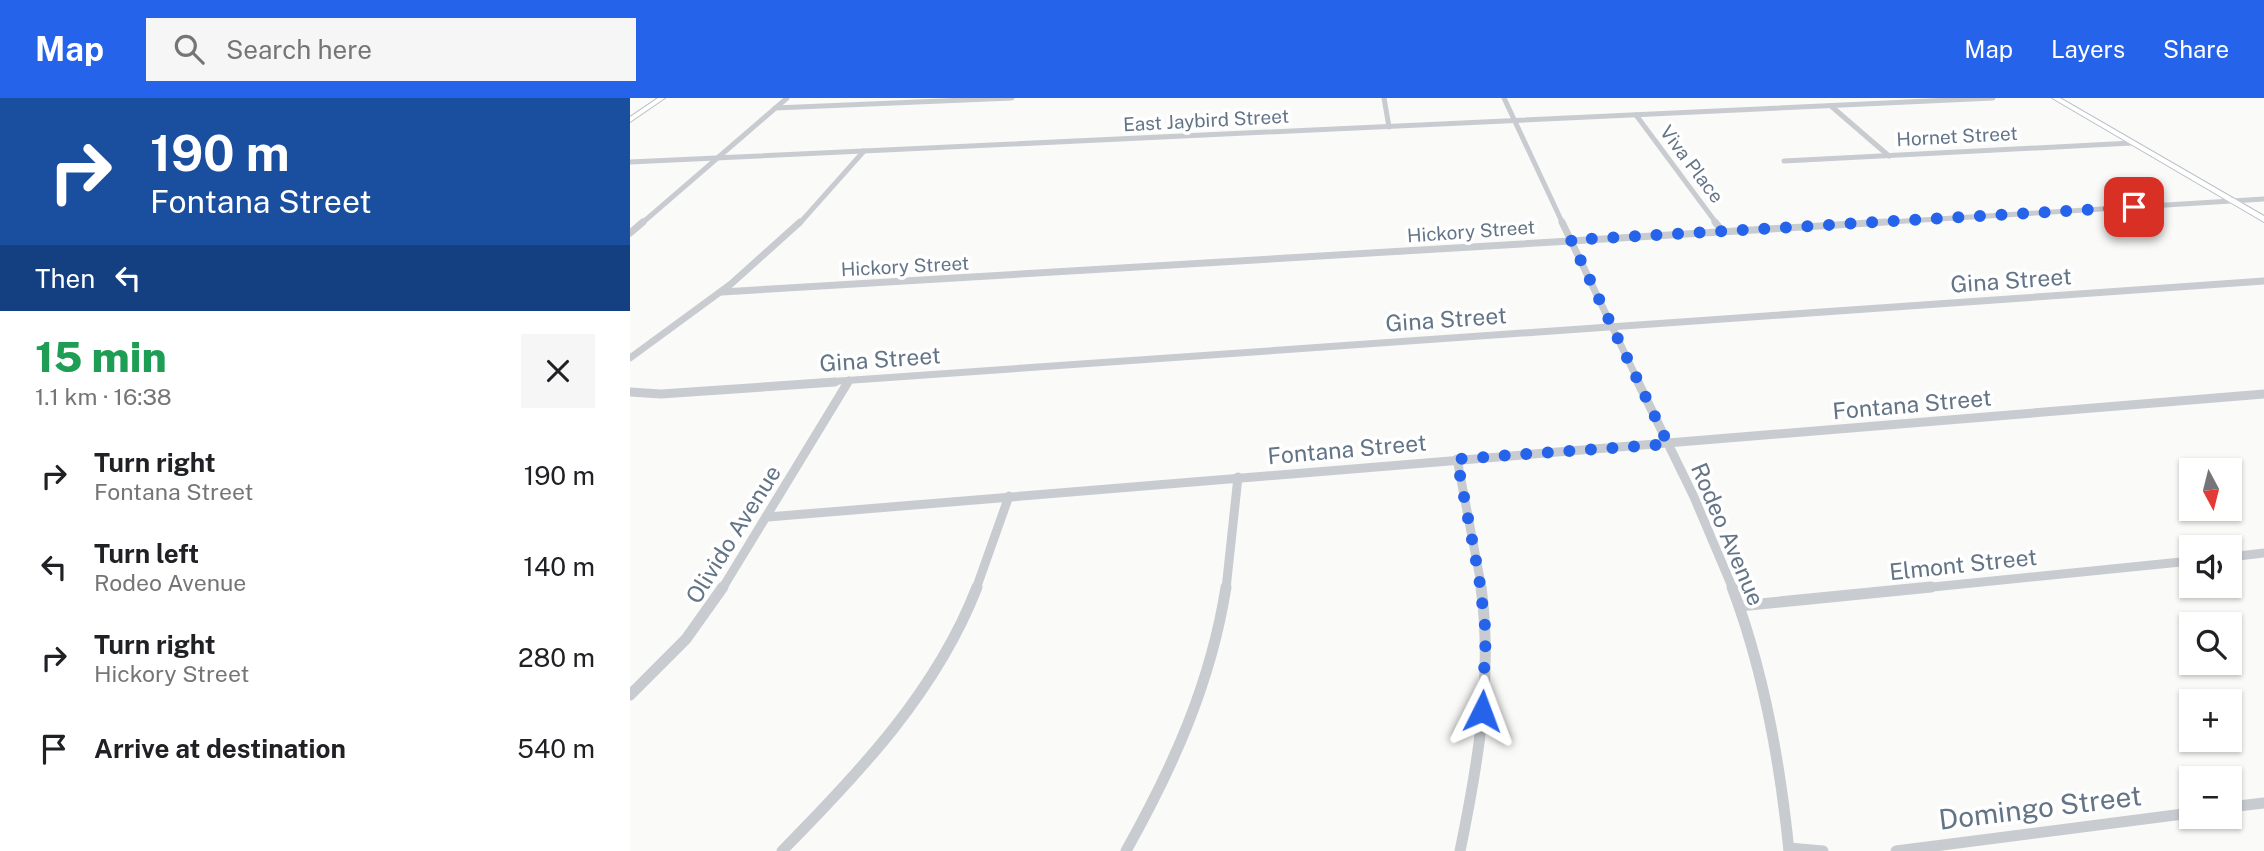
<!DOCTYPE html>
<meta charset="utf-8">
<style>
:root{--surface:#fff;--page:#f6f6f6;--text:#202124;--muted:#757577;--accent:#2563eb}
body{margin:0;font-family:"Public Sans",sans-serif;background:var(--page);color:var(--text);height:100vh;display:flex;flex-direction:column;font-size:26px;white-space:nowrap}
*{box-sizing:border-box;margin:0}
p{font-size:23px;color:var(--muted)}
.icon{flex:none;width:38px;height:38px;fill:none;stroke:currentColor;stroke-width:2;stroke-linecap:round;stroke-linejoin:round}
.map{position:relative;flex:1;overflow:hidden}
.sheet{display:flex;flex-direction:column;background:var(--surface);width:630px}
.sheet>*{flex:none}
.top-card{background:#1a4fa0;color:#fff;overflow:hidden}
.needle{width:46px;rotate:173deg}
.controls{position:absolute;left:1549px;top:360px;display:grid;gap:14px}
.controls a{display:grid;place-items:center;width:63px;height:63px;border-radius:0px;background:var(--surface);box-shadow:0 2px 5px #0004;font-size:35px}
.pin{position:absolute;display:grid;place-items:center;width:60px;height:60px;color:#fff;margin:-30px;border-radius:14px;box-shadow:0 4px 10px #0006}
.me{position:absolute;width:77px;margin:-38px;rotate:3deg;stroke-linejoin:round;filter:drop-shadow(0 0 5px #0008)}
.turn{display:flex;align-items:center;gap:24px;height:147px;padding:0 35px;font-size:32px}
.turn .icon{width:91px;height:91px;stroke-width:2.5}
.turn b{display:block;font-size:49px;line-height:60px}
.then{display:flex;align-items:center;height:66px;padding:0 35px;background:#0003;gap:14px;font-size:26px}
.round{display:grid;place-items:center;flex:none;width:74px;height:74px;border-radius:0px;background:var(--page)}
.overview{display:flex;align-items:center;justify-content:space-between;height:119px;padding:0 35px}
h1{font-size:42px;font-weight:800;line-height:52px;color:#1e9e55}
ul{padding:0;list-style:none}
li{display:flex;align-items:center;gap:21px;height:91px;padding:0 35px}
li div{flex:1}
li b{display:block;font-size:26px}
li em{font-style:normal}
header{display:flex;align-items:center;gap:42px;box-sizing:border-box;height:98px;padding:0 35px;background:var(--accent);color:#fff}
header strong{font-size:33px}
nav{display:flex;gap:38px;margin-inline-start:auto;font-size:24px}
.search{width:490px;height:63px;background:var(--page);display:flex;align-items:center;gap:18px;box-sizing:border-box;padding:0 24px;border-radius:0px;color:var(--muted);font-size:26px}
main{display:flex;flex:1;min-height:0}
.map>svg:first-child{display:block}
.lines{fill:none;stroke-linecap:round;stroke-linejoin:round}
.secondary-casing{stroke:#b9bfc5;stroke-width:2}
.minor-far3{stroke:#c8ccd0;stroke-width:5}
.minor-far2{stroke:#c8ccd0;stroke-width:7}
.minor-far1{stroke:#c8ccd0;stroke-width:9}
.minor{stroke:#c8ccd0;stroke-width:11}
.secondary{fill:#fff;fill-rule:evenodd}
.route{stroke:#2563eb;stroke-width:12;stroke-dasharray:0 21.6}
.labels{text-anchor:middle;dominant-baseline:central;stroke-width:7;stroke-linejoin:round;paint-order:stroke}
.far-street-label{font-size:19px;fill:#627486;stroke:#fff}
.street-label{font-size:23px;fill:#627486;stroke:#fff}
.near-street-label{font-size:28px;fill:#627486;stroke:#fff}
</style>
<header>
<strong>Map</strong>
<div class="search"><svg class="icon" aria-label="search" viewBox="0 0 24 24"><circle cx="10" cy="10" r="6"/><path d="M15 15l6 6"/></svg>Search here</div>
<nav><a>Map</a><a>Layers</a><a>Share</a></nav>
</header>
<main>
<section class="sheet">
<div class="top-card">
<div class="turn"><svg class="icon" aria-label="right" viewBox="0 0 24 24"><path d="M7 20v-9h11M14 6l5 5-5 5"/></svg><div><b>190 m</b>Fontana Street</div></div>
<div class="then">Then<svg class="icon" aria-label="left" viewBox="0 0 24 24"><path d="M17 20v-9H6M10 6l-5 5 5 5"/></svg></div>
</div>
<div class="overview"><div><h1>15 min</h1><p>1.1 km · 16:38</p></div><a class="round"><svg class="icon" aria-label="close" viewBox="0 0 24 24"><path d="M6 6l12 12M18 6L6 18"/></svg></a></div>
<ul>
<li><svg class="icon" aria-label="right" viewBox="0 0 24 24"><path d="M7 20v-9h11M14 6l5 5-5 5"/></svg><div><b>Turn right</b><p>Fontana Street</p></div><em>190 m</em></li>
<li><svg class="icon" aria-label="left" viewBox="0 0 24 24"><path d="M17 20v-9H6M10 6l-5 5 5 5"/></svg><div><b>Turn left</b><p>Rodeo Avenue</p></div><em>140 m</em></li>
<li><svg class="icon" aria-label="right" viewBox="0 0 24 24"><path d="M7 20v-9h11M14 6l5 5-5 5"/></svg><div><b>Turn right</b><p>Hickory Street</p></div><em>280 m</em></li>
<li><svg class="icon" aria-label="arrive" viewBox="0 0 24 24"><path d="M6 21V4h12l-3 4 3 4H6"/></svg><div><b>Arrive at destination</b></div><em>540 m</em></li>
</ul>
</section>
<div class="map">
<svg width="1634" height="753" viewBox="0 0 1634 753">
<rect width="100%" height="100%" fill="#fafaf8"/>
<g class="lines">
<defs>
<g id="secondary">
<polygon points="28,0 35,0 0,24 0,19"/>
<polygon points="1422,0 1430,0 1634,118 1634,124"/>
</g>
</defs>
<use href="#secondary" class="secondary-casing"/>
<g class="minor-far3">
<polyline points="754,0 759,29"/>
<polyline points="874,0 933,126"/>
<polyline points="1201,8 1259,58"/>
<polyline points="145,10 382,0"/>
<polyline points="1006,17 1087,126"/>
<polyline points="1154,63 1502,45"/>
<polyline points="0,64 1363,0"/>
<polyline points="11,126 157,0"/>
<polyline points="169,126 234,53"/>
<polyline points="1227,126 1634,101"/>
</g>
<g class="minor-far2">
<polyline points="932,124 1009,285"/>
<polyline points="1085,124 1093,134"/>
<polyline points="0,135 13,124"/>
<polyline points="92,194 1256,124"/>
<polyline points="0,260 101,186 170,124"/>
<polyline points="181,285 1634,183"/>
<polyline points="217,285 219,282"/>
</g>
<g class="minor-far1">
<polyline points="1008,284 1064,399 1103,491"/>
<polyline points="0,294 31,296 205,284"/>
<polyline points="827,361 852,491"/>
<polyline points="138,419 1634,296"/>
<polyline points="1600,459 1634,455"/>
<polyline points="92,491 218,284"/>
<polyline points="346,491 379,398"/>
<polyline points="596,491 608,379"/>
<polyline points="1283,491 1561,463"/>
</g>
<g class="minor">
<path d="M1102 489C1134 573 1150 664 1159 753"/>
<polyline points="1109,508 1301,489"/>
<polyline points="0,597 56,541 93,489"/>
<polyline points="1600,709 1634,705"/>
<polyline points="1159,750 1193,753"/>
<path d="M152 753C229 675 307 593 347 489"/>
<path d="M496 753C543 669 581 585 596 489"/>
<path d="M830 753C848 666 863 578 851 489"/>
<polyline points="1266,753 1561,715"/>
</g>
<use href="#secondary" class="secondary"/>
</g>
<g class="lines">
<polyline class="route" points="852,613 856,536 849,479 827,361 1038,346 941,142 1504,109"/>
</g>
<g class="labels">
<g class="far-street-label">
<text transform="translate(576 22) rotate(-3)">East Jaybird Street</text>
<text transform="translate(1327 38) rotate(-3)">Hornet Street</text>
<text transform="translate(1062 66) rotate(53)">Viva Place</text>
<text transform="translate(841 133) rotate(-4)">Hickory Street</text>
<text transform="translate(275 168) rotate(-3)">Hickory Street</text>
</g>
<g class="street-label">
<text transform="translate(1381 182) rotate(-4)">Gina Street</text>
<text transform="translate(816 221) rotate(-4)">Gina Street</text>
<text transform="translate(250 261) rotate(-4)">Gina Street</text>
<text transform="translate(1282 306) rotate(-5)">Fontana Street</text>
<text transform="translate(717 351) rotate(-5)">Fontana Street</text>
<text transform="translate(103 436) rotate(-58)">Olivido Avenue</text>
<text transform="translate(1098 436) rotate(67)">Rodeo Avenue</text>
<text transform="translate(1333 466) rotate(-6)">Elmont Street</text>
</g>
<g class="near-street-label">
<text transform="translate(1410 709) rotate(-7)">Domingo Street</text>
</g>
</g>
</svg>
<div class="controls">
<a><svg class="needle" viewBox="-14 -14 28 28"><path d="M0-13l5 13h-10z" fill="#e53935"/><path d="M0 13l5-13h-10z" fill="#757577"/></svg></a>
<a><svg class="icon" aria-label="sound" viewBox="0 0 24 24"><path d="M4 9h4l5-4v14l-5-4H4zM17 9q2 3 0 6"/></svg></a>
<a><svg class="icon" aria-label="search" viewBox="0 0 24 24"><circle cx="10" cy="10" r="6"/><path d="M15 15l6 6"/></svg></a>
<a>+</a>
<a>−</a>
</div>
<div class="pin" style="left:1504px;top:109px;background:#d93025"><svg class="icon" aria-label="arrive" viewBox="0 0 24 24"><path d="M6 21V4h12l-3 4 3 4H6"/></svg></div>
<svg class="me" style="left:852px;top:613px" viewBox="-20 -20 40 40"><path d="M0-17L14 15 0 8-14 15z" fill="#2563eb" stroke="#fff" stroke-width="4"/></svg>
</div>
</main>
